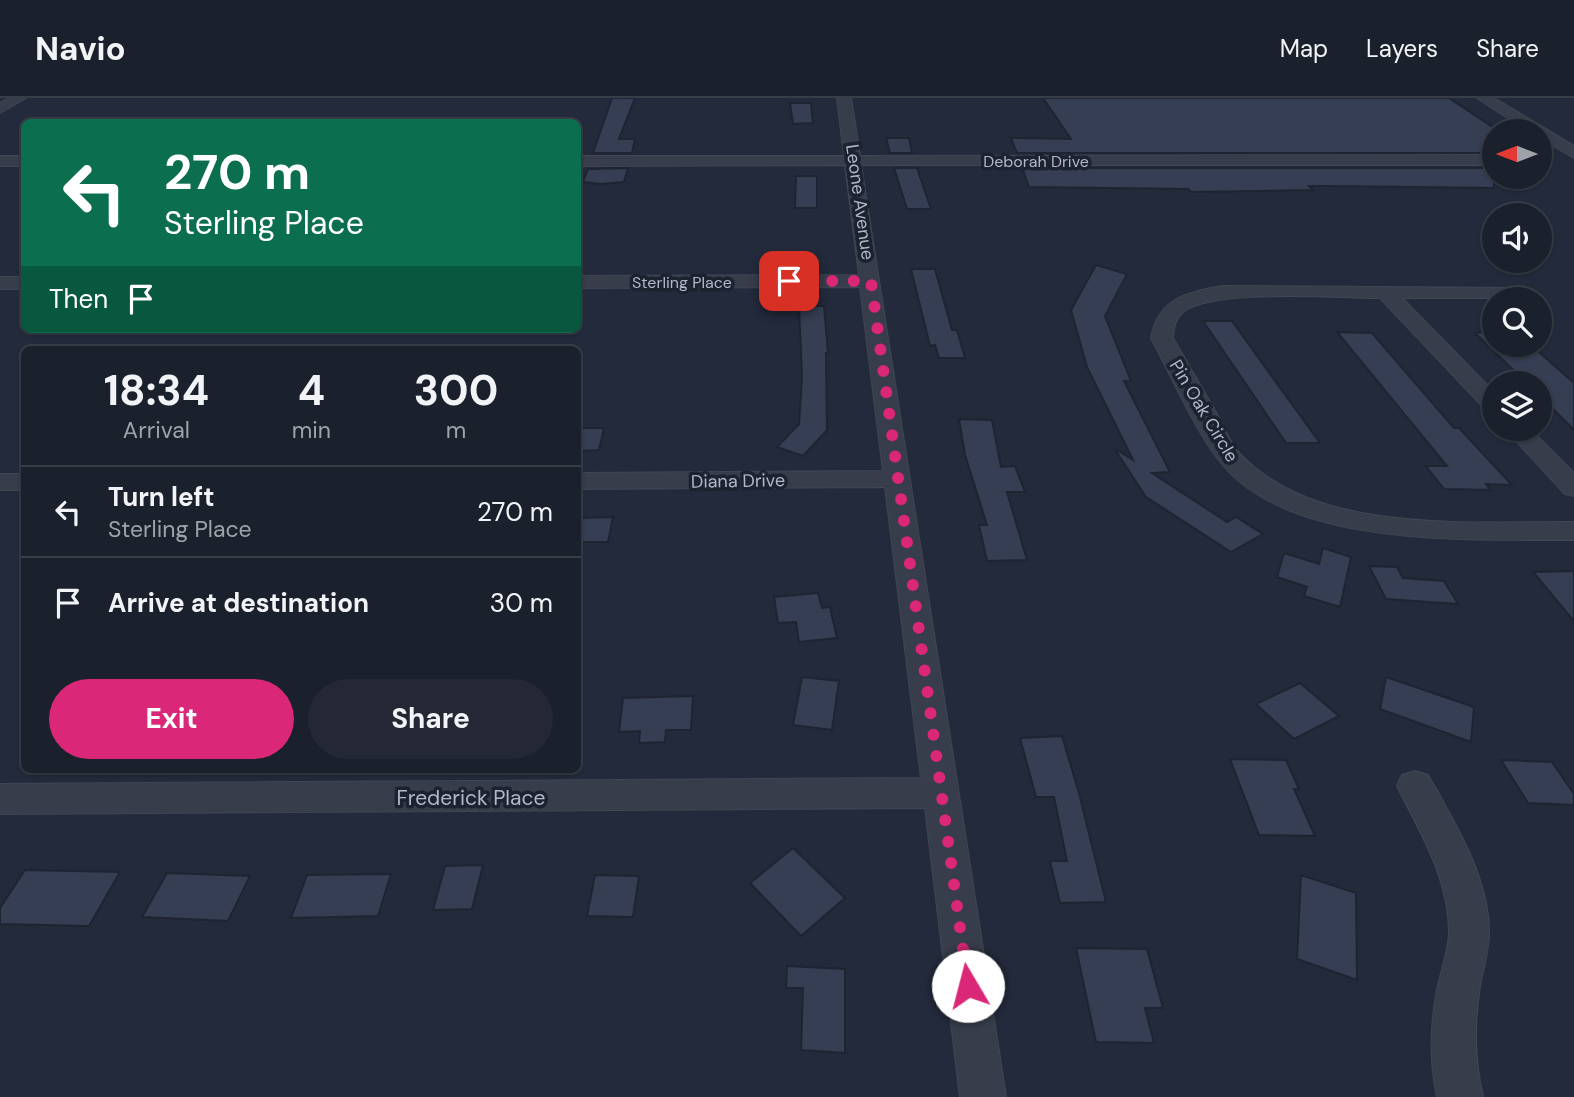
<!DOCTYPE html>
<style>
:root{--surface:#1a202c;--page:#232834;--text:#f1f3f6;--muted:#9fa3a9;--line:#383e48;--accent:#db2777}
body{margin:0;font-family:"DM Sans",sans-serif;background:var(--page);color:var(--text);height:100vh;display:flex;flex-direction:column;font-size:26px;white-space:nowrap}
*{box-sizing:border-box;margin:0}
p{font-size:23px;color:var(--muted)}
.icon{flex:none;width:38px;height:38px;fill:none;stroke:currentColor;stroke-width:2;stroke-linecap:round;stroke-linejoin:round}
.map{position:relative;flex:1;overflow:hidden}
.drawer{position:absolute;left:21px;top:248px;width:560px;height:427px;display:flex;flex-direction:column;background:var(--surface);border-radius:10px;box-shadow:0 2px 5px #0004,0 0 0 2px var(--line)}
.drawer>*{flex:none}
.hud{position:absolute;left:21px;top:21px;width:560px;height:214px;border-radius:10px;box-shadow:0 2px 5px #0004,0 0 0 2px var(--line);background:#0b6e4f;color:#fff;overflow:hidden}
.needle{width:46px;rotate:270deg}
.tools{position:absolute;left:1482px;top:21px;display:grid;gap:14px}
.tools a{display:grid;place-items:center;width:70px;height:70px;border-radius:50%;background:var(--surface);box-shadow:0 2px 5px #0004,0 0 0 2px var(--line);font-size:35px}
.pin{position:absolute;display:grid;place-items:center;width:60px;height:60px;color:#fff;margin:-30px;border-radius:14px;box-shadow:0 4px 10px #0006}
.me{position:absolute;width:77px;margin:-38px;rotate:352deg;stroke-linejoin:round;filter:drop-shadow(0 0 5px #0008)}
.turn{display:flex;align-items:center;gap:24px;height:147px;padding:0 28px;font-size:32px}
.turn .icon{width:91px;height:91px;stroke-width:2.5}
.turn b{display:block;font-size:49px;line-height:60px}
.then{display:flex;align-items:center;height:66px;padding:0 28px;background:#0003;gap:14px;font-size:26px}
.eta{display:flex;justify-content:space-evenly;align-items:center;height:119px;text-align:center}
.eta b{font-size:42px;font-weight:700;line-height:49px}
.action{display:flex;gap:14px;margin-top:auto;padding:14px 28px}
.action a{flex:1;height:80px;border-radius:42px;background:var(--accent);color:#fff;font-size:28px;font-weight:700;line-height:80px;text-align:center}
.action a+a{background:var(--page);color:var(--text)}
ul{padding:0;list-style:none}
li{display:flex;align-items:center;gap:21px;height:91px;padding:0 28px;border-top:2px solid var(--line)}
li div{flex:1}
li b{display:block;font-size:26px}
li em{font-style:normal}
header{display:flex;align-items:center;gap:42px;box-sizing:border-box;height:98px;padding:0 35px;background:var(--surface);border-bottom:2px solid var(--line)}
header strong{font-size:33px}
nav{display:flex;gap:38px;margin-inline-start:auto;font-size:24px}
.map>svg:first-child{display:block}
.building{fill:#353e52;stroke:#1e2432;stroke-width:2}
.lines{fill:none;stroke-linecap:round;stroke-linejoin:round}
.minor-casing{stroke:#404654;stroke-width:2}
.minor{fill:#373d4b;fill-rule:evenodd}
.route{stroke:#db2777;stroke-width:12;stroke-dasharray:0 21.6}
.labels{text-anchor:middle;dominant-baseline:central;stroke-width:7;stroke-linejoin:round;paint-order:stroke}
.far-street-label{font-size:16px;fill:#b2b8c7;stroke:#1c2230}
.street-label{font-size:18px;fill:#b2b8c7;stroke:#1c2230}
.near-street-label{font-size:21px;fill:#b2b8c7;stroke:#1c2230}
</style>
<header>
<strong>Navio</strong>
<nav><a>Map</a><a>Layers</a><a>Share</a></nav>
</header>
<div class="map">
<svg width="1574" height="999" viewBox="0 0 1574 999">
<rect width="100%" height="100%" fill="#232a3b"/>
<g class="building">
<polygon points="612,0 635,0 619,41 635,41 632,55 593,55"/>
<polygon points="1043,0 1449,0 1494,30 1494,55 1017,55 1011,40 1071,41"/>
<polygon points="790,5 811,5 813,25 793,26"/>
<polygon points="886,40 909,40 912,55 890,55"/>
<polygon points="628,70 624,84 601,86 583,84 588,71"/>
<polygon points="894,70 917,70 931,111 907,111"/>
<polygon points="1494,70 1494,90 1328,88 1309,88 1313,92 1191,94 1188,91 1029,89 1022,70"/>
<polygon points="796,78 817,78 817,110 795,110"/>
<polygon points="1096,167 1127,176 1105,218 1131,283 1124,283 1170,374 1152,375 1227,424 1236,419 1263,436 1231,454 1146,399 1114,350 1133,362 1087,269 1071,212"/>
<polygon points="911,171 935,171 952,232 957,232 965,260 939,260 935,247 930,248"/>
<polygon points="799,208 824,208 828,255 826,255 827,332 803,358 777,349 799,326 802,279"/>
<polygon points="1203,223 1232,223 1320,345 1286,345"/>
<polygon points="1494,233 1494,247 1531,247 1574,285 1574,332 1540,298 1540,285 1527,285 1475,235"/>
<polygon points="1337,234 1372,235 1454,330 1459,330 1512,387 1486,386 1491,392 1444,391 1426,368 1447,368"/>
<polygon points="959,321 992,322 1001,369 1015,368 1025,394 1007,394 1027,462 987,463 979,427 987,427 965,357"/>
<polygon points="578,330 604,330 599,352 578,353"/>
<polygon points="613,419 608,444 578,444 578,420"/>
<polygon points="1323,450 1351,459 1340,509 1304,498 1307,489 1277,479 1284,455 1319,466"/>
<polygon points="1369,468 1397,469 1403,480 1444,483 1458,506 1386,501"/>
<polygon points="1574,473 1574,523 1533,474"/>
<polygon points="818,495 822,510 830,509 837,540 799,544 796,524 778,525 774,499"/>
<polygon points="802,579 839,583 832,632 793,627"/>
<polygon points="1386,579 1474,609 1471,644 1380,611"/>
<polygon points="1300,585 1339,618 1294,641 1256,606"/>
<polygon points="693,598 691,632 666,632 665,644 639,645 640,633 619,634 623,600"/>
<polygon points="1062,638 1079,695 1106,804 1060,805 1050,763 1067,763 1054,699 1036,699 1020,640"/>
<polygon points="1230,661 1286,662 1299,691 1294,691 1315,738 1259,737"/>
<polygon points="1501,662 1552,664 1574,696 1574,707 1528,705"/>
<polygon points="793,750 845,800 801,838 750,785"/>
<polygon points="483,767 472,811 433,812 445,768"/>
<polygon points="25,772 120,774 89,828 0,826 0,810"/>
<polygon points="167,775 250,778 228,823 142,819"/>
<polygon points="391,776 378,818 291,820 307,777"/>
<polygon points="595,777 639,778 633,819 587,818"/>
<polygon points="1301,777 1356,795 1357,882 1297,861"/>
<polygon points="1076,850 1147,851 1163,910 1145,910 1154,945 1096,944"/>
<polygon points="787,868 845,871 845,955 801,952 803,890 786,890"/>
</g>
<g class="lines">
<defs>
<g id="minor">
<polygon points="9,0 26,0 0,15 0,5"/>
<polygon points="837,0 851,0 860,58 1494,57 1494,67 861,67 1006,999 960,999 925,710 0,716 0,686 921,680 885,389 578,391 578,375 883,373 860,189 578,190 578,178 859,177 845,67 578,68 578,58 844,58"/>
<polygon points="1477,0 1494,0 1574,48 1574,60 1540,40 1540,33 1528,33"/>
<rect x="0" y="58" width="24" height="10"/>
<rect x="0" y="179" width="24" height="12"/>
<path d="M1223 188 1518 190 1521 194 1518 198 1511 200H1402L1494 294V314L1486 312 1380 200C1338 200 1209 190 1182 215 1174 222 1174 231 1173 240 1188 266 1203 292 1218 318 1224 330 1230 345 1239 355 1317 438 1470 423 1574 424V442C1472 441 1286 452 1218 361 1193 328 1171 277 1151 240 1157 201 1189 193 1223 188Z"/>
<polygon points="1505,331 1530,331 1574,375 1574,398 1565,396"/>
<rect x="0" y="376" width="24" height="16"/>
<path d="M1415 673 1428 677C1455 725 1489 779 1489 835 1489 853 1483 871 1480 888 1474 926 1474 961 1483 999H1437C1429 961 1430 925 1438 887 1442 870 1449 851 1449 834 1449 780 1420 734 1397 688L1402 677Z"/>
</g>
</defs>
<use href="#minor" class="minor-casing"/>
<use href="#minor" class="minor"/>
</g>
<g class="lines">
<polyline class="route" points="789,183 871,183 968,888"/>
</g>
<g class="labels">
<g class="far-street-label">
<text x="1036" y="63">Deborah Drive</text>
<text x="682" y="184">Sterling Place</text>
</g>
<g class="street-label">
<text transform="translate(860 104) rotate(82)">Leone Avenue</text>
<text transform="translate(1204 313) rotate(59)">Pin Oak Circle</text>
<text transform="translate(738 383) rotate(-1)">Diana Drive</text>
</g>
<g class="near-street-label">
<text x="471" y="700">Frederick Place</text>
</g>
</g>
</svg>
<div class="tools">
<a><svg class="needle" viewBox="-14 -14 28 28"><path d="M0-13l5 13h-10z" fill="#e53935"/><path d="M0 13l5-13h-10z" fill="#9fa3a9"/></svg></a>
<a><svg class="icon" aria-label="sound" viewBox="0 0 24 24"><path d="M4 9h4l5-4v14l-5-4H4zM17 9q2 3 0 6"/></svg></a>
<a><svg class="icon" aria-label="search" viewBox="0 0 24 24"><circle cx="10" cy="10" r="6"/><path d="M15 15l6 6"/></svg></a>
<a><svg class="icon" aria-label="layers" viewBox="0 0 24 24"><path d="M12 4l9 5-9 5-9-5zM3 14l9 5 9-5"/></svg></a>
</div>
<div class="pin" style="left:789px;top:183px;background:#d93025"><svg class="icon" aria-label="arrive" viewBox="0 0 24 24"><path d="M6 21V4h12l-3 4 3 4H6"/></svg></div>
<svg class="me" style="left:968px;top:888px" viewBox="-20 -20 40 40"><circle r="19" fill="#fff"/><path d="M0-13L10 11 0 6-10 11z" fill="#db2777"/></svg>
<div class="hud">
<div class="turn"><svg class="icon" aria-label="left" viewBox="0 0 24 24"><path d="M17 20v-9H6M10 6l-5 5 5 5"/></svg><div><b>270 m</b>Sterling Place</div></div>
<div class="then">Then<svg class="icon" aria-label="arrive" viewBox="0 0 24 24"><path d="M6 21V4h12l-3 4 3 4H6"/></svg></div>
</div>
<section class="drawer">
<div class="eta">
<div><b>18:34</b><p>Arrival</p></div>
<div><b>4</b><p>min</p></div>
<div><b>300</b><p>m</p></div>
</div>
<ul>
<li><svg class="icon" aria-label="left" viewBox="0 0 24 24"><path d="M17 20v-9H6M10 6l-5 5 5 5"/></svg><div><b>Turn left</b><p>Sterling Place</p></div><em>270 m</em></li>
<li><svg class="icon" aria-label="arrive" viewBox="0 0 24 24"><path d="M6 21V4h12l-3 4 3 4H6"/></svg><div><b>Arrive at destination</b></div><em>30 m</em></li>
</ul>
<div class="action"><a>Exit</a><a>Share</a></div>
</section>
</div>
